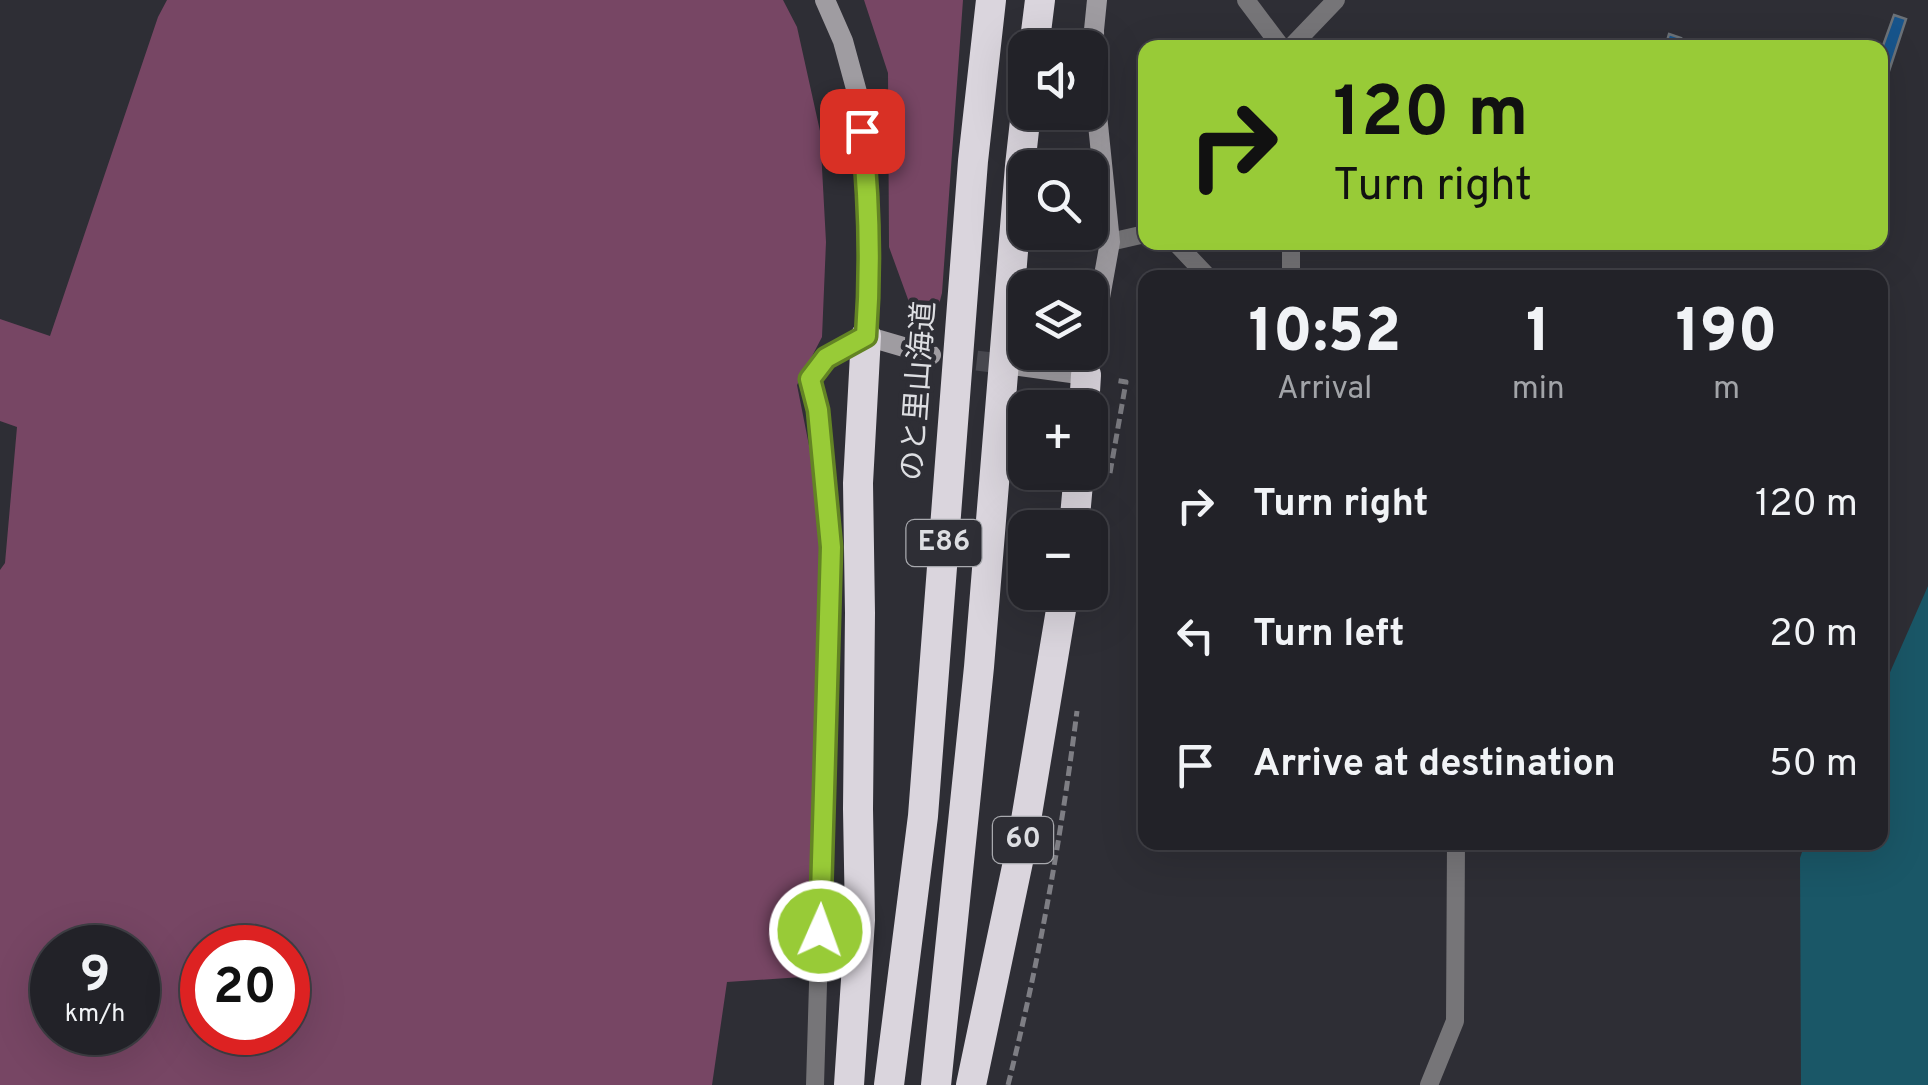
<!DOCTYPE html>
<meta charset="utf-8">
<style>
:root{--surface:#222228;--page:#2a2a30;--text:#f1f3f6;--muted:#a2a4a8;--line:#3f3f45}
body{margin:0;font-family:Overpass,"Noto Sans JP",sans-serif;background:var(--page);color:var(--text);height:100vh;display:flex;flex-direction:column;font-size:38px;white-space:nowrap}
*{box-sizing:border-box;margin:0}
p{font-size:32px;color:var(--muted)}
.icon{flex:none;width:55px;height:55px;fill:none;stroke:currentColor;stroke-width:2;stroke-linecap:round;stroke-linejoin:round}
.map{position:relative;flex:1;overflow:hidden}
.details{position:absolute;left:1138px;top:270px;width:750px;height:580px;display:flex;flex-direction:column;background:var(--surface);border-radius:20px;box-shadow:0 10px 40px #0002,0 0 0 2px var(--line)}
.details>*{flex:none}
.guide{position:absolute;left:1138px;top:40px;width:750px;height:210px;border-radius:20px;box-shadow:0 10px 40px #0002,0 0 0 2px var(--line);background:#98cb37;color:#111;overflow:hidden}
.tools{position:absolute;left:1008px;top:30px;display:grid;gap:20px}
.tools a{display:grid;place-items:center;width:100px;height:100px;border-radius:20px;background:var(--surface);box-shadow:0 10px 40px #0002,0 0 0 2px var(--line);font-size:50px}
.speed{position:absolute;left:30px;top:925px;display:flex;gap:20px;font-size:50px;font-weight:700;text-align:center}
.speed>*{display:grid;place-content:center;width:130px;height:130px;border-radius:50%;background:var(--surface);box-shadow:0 10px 40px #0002,0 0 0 2px var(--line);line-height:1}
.speed small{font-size:25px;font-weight:400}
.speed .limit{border:15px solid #d22;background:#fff;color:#111}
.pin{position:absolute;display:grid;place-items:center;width:85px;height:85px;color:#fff;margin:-42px;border-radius:20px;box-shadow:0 5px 15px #0006}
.me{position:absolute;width:110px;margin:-55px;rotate:2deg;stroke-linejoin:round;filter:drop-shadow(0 0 8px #0008)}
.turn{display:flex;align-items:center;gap:35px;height:210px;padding:0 30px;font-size:45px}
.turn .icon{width:130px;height:130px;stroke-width:2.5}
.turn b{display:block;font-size:70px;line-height:85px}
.eta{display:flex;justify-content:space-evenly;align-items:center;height:170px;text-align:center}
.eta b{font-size:60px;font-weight:800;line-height:70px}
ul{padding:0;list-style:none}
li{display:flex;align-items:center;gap:30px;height:130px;padding:0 30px}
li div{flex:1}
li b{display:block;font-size:38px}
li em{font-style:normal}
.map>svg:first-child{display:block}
.green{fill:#774664;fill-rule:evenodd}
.water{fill:#1a5767}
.building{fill:#17548b;stroke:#6b7177;stroke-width:2.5}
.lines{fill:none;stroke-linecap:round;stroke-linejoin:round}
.secondary-tunnel{stroke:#48484f;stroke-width:20;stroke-dasharray:20 10;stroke-linecap:butt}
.path{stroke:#7e7e84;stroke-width:5;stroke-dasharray:10 5;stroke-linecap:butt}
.lane{stroke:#767578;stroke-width:18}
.secondary{stroke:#9f9ca1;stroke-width:20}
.highway{stroke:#dad5dd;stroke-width:30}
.route-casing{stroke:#638424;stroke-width:25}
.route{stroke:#98cb37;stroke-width:18}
.labels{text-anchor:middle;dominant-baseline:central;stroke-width:9;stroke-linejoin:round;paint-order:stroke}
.shield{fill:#2e2e35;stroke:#a8a9ae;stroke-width:2.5}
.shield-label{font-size:28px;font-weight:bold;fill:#dddee2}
.street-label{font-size:30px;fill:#dddee2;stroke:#2e2e35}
</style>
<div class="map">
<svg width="1928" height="1085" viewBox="0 0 1928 1085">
<rect width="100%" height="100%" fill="#2e2e35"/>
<g class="green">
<path d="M167 0H783L797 27 820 131 826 242 822 337 797 385 826 531 811 884 802 977 727 982 712 1085H0V570L5 563 17 427 0 421V319L50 336 158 17ZM52 948H138V1032H52ZM202 948H288V1032H202Z"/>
<polygon points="864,0 963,0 942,293 934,324 917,324 889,247 888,73"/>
</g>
<polygon class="water" points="1928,586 1928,1085 1801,1085 1800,858 1805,843 1880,842 1880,695"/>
<g class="building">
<polygon points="1894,15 1906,19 1888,74 1880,71 1880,54"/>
<polygon points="1669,34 1681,38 1678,48 1665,48"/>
</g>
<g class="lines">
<polyline class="secondary-tunnel" points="947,357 1013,365"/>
<g class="path">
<polyline points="1110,473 1126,382 1114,380"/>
<polyline points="1094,587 1099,543"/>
<path d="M1008 1085C1039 962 1061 838 1077 711"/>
</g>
<g class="lane">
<polyline points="1246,0 1282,48"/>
<polyline points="1290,48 1336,0"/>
<polyline points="1110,242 1145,234"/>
<polyline points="1175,242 1209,278"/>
<polyline points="1291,242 1291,278"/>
<polyline points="815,1085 831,547 818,410 811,379 826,358 866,336"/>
<polyline points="1429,1085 1455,1021 1456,842"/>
</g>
<g class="secondary">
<polyline points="825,0 843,41 858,96 865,166 869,296 866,336 931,355"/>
<polyline points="1020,366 1086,375 1110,242 1095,95 1094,30 1097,0"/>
</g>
<g class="highway">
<polyline points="1034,48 1040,0"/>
<polyline points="1084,408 1086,375"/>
<polyline points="1074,528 1079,472"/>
<polyline points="849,1085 860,920 858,809 860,613 858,483 866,336"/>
<polyline points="889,1085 923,816 973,161 991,0"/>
<polyline points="936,1085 979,667 1020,166 1026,112"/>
<polyline points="971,1085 1023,838 1064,592"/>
</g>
</g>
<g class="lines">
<defs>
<path id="route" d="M820 931 831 547 818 410 810 379 826 358 866 336C871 268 869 198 862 131"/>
</defs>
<use href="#route" class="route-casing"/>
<use href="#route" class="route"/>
</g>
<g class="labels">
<g class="shield">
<rect x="906.5" y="520" width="75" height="46" rx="8"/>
<rect x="993" y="817" width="60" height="46" rx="8"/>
</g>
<g class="shield-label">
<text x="944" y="543">E86</text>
<text x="1023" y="840">60</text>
</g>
<g class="street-label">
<text transform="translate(920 391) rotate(-86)">のと里山海道</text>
</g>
</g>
</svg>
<div class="tools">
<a><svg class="icon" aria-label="sound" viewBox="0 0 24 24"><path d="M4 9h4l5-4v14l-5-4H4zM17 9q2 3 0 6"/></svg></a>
<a><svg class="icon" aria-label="search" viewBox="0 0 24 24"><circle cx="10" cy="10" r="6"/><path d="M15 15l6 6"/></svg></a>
<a><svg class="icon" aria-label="layers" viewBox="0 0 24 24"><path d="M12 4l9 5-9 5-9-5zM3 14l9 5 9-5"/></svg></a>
<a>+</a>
<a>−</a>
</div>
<div class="speed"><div>9<small>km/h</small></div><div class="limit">20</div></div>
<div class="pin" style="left:862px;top:131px;background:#d93025"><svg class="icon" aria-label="arrive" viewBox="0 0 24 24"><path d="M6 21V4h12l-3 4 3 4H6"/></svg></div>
<svg class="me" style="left:820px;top:931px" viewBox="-20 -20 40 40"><circle r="17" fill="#98cb37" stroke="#fff" stroke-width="3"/><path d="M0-11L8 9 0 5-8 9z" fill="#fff"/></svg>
<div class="guide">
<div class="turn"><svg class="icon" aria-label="right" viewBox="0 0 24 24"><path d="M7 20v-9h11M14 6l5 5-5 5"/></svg><div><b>120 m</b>Turn right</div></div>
</div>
<section class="details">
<div class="eta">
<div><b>10:52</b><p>Arrival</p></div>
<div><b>1</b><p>min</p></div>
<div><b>190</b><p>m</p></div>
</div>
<ul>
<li><svg class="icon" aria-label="right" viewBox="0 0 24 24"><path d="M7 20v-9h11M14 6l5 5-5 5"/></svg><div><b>Turn right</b></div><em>120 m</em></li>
<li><svg class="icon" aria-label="left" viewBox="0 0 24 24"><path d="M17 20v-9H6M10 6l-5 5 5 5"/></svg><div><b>Turn left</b></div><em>20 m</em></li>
<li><svg class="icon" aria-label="arrive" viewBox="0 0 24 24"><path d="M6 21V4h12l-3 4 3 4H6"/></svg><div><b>Arrive at destination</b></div><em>50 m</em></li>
</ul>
</section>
</div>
